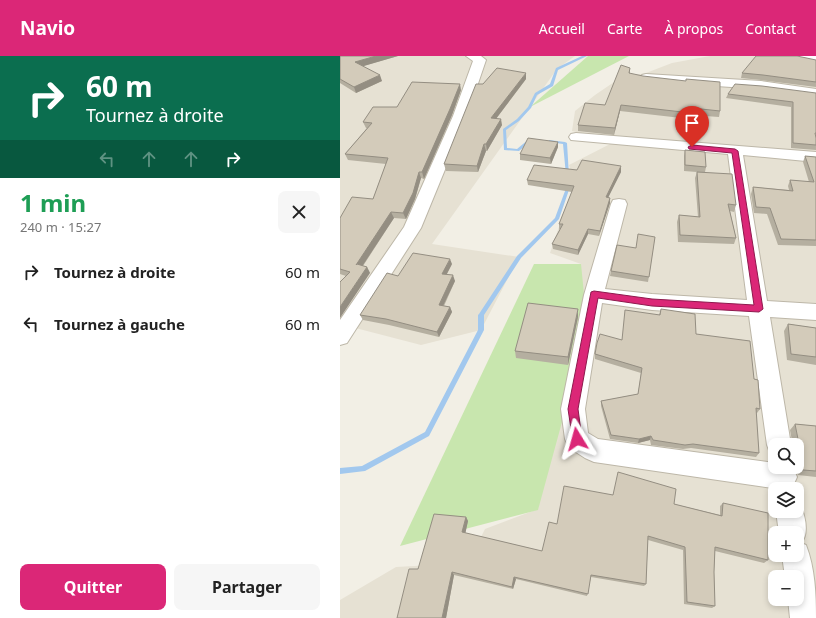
<!DOCTYPE html>
<html lang="fr">
<meta charset="utf-8">
<style>
:root{--surface:#fff;--page:#f6f6f6;--text:#222;--muted:#767676;--accent:#db2777}
body{margin:0;font-family:"Noto Sans",sans-serif;background:var(--page);color:var(--text);height:100vh;display:flex;flex-direction:column;font-size:15px;white-space:nowrap}
*{box-sizing:border-box;margin:0}
p{font-size:13px;color:var(--muted)}
.icon{flex:none;width:22px;height:22px;fill:none;stroke:currentColor;stroke-width:2;stroke-linecap:round;stroke-linejoin:round}
.map{position:relative;flex:1;overflow:hidden}
.panel{display:flex;flex-direction:column;background:var(--surface);width:340px}
.panel>*{flex:none}
.hud{background:#0b6e4f;color:#fff;overflow:hidden}
.buttons{position:absolute;left:428px;top:382px;display:grid;gap:8px}
.buttons a{display:grid;place-items:center;width:36px;height:36px;border-radius:8px;background:var(--surface);box-shadow:0 2px 6px #0003;font-size:20px}
.pin{position:absolute;display:grid;place-items:center;width:34px;height:34px;color:#fff;margin:-41px -17px;border-radius:50% 50% 50% 0;rotate:-45deg;box-shadow:0 0 4px #0007}
.pin .icon{rotate:45deg}
.me{position:absolute;width:44px;margin:-22px;rotate:352deg;stroke-linejoin:round;filter:drop-shadow(0 0 3px #0008)}
.turn{display:flex;align-items:center;gap:14px;height:84px;padding:0 20px;font-size:18px}
.turn .icon{width:52px;height:52px;stroke-width:2.5}
.turn b{display:block;font-size:28px;line-height:34px}
.lanes{display:flex;align-items:center;height:38px;padding:0 20px;background:#0003;justify-content:center;gap:20px;direction:ltr}
.lanes .off{opacity:.35}
.round{display:grid;place-items:center;flex:none;width:42px;height:42px;border-radius:8px;background:var(--page)}
.headline{display:flex;align-items:center;justify-content:space-between;height:68px;padding:0 20px}
h1{font-size:24px;font-weight:700;line-height:30px;color:#1e9e55}
.cta{display:flex;gap:8px;margin-top:auto;padding:8px 20px}
.cta a{flex:1;height:46px;border-radius:8px;background:var(--accent);color:#fff;font-size:16px;font-weight:700;line-height:46px;text-align:center}
.cta a+a{background:var(--page);color:var(--text)}
ul{padding:0;list-style:none}
li{display:flex;align-items:center;gap:12px;height:52px;padding:0 20px}
li div{flex:1}
li b{display:block;font-size:15px}
li em{font-style:normal}
header{display:flex;align-items:center;gap:24px;box-sizing:border-box;height:56px;padding:0 20px;background:var(--accent);color:#fff}
header strong{font-size:19px}
nav{display:flex;gap:22px;margin-inline-start:auto;font-size:14px}
main{display:flex;flex:1;min-height:0}
.map>svg:first-child{display:block}
.residential{fill:#e6e1d3;fill-rule:evenodd}
.green{fill:#c8e6ae}
.lines{fill:none;stroke-linecap:round;stroke-linejoin:round}
.stream{fill:#a2c8ee;fill-rule:evenodd}
.street-casing{stroke:#bdb7a8;stroke-width:2}
.street{fill:#fff;fill-rule:evenodd}
.wall{fill:#b5afa0}
.shaded-wall{fill:#948e82}
.building{fill:#d3cbba;stroke:#948e82}
.route{fill:#db2777;stroke:#8e194d}
</style>
<header>
<strong>Navio</strong>
<nav><a>Accueil</a><a>Carte</a><a>À propos</a><a>Contact</a></nav>
</header>
<main>
<section class="panel">
<div class="hud">
<div class="turn"><svg class="icon" aria-label="right" viewBox="0 0 24 24"><path d="M7 20v-9h11M14 6l5 5-5 5"/></svg><div><b>60 m</b>Tournez à droite</div></div>
<div class="lanes"><svg class="icon off" aria-label="left" viewBox="0 0 24 24"><path d="M17 20v-9H6M10 6l-5 5 5 5"/></svg><svg class="icon off" aria-label="ahead" viewBox="0 0 24 24"><path d="M12 20V5M6 11l6-6 6 6"/></svg><svg class="icon off" aria-label="ahead" viewBox="0 0 24 24"><path d="M12 20V5M6 11l6-6 6 6"/></svg><svg class="icon" aria-label="right" viewBox="0 0 24 24"><path d="M7 20v-9h11M14 6l5 5-5 5"/></svg></div>
</div>
<div class="headline"><div><h1>1 min</h1><p>240 m · 15:27</p></div><a class="round"><svg class="icon" aria-label="close" viewBox="0 0 24 24"><path d="M6 6l12 12M18 6L6 18"/></svg></a></div>
<ul>
<li><svg class="icon" aria-label="right" viewBox="0 0 24 24"><path d="M7 20v-9h11M14 6l5 5-5 5"/></svg><div><b>Tournez à droite</b></div><em>60 m</em></li>
<li><svg class="icon" aria-label="left" viewBox="0 0 24 24"><path d="M17 20v-9H6M10 6l-5 5 5 5"/></svg><div><b>Tournez à gauche</b></div><em>60 m</em></li>
</ul>
<div class="cta"><a>Quitter</a><a>Partager</a></div>
</section>
<div class="map">
<svg width="476" height="562" viewBox="0 0 476 562">
<rect width="100%" height="100%" fill="#f2efe5"/>
<g class="residential">
<polygon points="0,0 235,0 217,13 92,188 179,201 141,274 81,289 0,268"/>
<path d="M370 0H476V562H0V544L56 511 128 507 145 473 198 453 241 208 210 197 222 162 236 130 229 109 276 85 232 75 235 55 255 39 280 22 306 17 332 7ZM435 389H457V411H435ZM435 433H457V455H435ZM435 477H457V499H435ZM435 521H457V543H435Z"/>
</g>
<g class="green">
<polygon points="248,0 289,0 190,51"/>
<polygon points="194,208 241,208 246,258 237,311 198,454 60,490"/>
</g>
<g class="lines">
<g class="stream">
<polygon points="242,0 247,0 218,14 213,30 197,39 191,52 179,65 166,74 167,92 177,93 189,83 191,83 191,85 179,95 164,94 163,73 177,63 188,51 195,37 210,28 216,12"/>
<polygon points="209,84 225,86 227,87 229,120 227,120 226,119 223,88 209,86"/>
<polygon points="228,127 230,127 231,128 219,163 181,202 144,259 144,274 89,380 25,415 0,418 0,412 22,410 85,376 138,274 138,259 139,258 177,200 215,162"/>
</g>
<defs>
<g id="street">
<polygon points="126,0 141,0 146,4 127,60 81,172 7,287 0,289 0,264 64,171 113,60 133,5"/>
<polygon points="452,0 476,0 476,8 454,3"/>
<polygon points="306,18 421,25 476,33 476,41 421,33 302,25 300,22 302,19"/>
<polygon points="236,77 476,96 476,106 403,99 427,245 476,248 476,264 430,261 451,389 435,389 435,399 430,397 427,389 409,260 312,254 262,247 245,353 248,377 258,383 435,407 435,411 453,412 457,421 453,430 445,433 440,433 254,406 245,402 228,391 225,383 221,353 244,239 271,148 273,144 279,143 285,144 287,148 265,233 312,238 407,244 388,98 231,84 229,81 231,78"/>
<path d="M457 445C465 454 470 478 461 487L466 489C475 512 476 538 476 562H450L448 543H457V521H445L442 499H457V477H439L436 455H457Z"/>
</g>
</defs>
<use href="#street" class="street-casing"/>
<use href="#street" class="street"/>
</g>
<g class="wall">
<polygon points="0,0 58,0 23,10 42,25 16,37 0,27"/>
<polygon points="476,4 476,31 421,24 401,22 402,17"/>
<polygon points="290,12 290,18 380,55 379,61 351,59 350,63 280,55 274,79 238,75 238,69 265,49"/>
<polygon points="186,23 156,63 162,69 147,95 146,95 138,116 106,115 104,108 143,28"/>
<polygon points="121,34 112,59 84,123 81,122 75,143 66,163 54,162 23,210 27,211 30,217 6,220 0,218 0,162 33,143 46,108 8,104 5,98 27,72 26,72 23,66 57,51"/>
<polygon points="476,37 476,94 451,92 451,51 386,42 388,38"/>
<polygon points="218,86 218,91 211,108 180,104 180,98"/>
<polygon points="345,94 366,111 365,116 396,149 394,156 390,155 396,182 394,188 338,186 337,166 339,159 358,161 355,122 357,116 344,115 344,100"/>
<polygon points="465,100 476,101 476,190 438,189 427,158 414,157 411,138 413,131 449,134 448,130 450,124 469,126 463,106"/>
<polygon points="237,114 281,116 268,141 270,147 259,180 248,178 238,199 213,193 212,188 220,173 219,173 219,168 232,136 188,129 187,124"/>
<polygon points="315,181 308,226 270,220 271,215 296,192"/>
<polygon points="112,208 107,218 115,225 104,250 110,251 112,256 99,281 49,269 23,264 20,259"/>
<polygon points="321,253 356,278 414,323 420,353 417,357 416,357 419,397 416,401 351,392 343,393 311,389 310,384 298,387 270,383 261,350 261,345 298,338 301,317 255,303 255,298 282,284 319,259"/>
<polygon points="238,261 228,309 176,302 175,295"/>
<polygon points="448,268 476,272 476,309 447,304 444,275"/>
<polygon points="455,368 476,370 476,421 458,419 454,411 453,411 457,411 457,389 448,389 452,385 450,374"/>
<polygon points="273,439 334,448 380,459 380,450 383,447 428,504 424,507 375,495 374,516 375,550 372,552 344,548 343,494 308,484 306,528 304,530 251,521 247,540 176,523 173,533 114,519 106,562 57,562 78,513 126,461 128,465 125,477 202,495 217,468"/>
</g>
<g class="shaded-wall">
<polygon points="36,0 58,0 17,12 15,6"/>
<polygon points="186,17 186,23 152,68 151,62"/>
<polygon points="40,19 42,25 16,37 14,31"/>
<polygon points="120,28 121,34 112,59 84,123 82,116"/>
<polygon points="281,49 280,55 274,79 275,72"/>
<polygon points="161,63 162,69 147,95 146,88"/>
<polygon points="218,86 218,91 211,108 210,102"/>
<polygon points="144,88 146,95 138,116 137,110"/>
<polygon points="281,110 281,116 266,146 266,141"/>
<polygon points="79,116 81,122 75,143 66,163 63,157"/>
<polygon points="270,142 270,147 259,180 260,175"/>
<polygon points="51,156 54,162 19,215 16,209"/>
<polygon points="248,173 248,178 238,199 238,194"/>
<polygon points="110,203 112,208 104,223 102,218"/>
<polygon points="27,211 30,217 0,262 0,251"/>
<polygon points="113,219 115,225 101,254 99,249"/>
<polygon points="110,251 112,256 99,281 97,276"/>
<polygon points="238,253 238,261 228,309 228,301"/>
<polygon points="311,380 310,384 298,387 299,383"/>
<polygon points="126,461 128,465 125,479 122,476"/>
<polygon points="112,516 114,519 106,562 102,562"/>
<polygon points="174,521 176,523 173,533 172,531"/>
</g>
<g class="building">
<polygon points="0,0 36,0 15,6 40,19 14,31 0,23"/>
<polygon points="416,0 457,0 476,4 476,26 423,19 402,17"/>
<polygon points="281,9 290,12 289,17 303,20 346,25 346,23 380,26 380,55 352,52 351,57 281,49 275,72 238,69 245,47 265,49"/>
<polygon points="157,12 186,17 151,62 161,63 146,88 144,88 137,110 104,108 136,28 143,28"/>
<polygon points="72,26 120,28 110,53 82,116 79,116 73,137 63,157 51,156 16,209 17,208 27,211 0,251 0,226 10,216 0,213 0,162 12,141 33,143 48,102 5,98 32,67 23,66 33,51 57,51"/>
<polygon points="395,28 422,30 476,37 476,77 475,77 476,82 476,89 453,87 453,46 388,38"/>
<polygon points="188,82 218,86 210,102 180,98"/>
<polygon points="345,94 365,96 366,111 345,109"/>
<polygon points="465,100 476,101 476,184 441,183 430,152 416,151 413,131 453,135 450,124 474,126"/>
<polygon points="242,104 281,110 266,141 270,142 260,175 248,173 238,194 212,188 223,168 219,168 234,130 187,124 194,109 237,114"/>
<polygon points="357,116 392,118 396,149 388,148 396,182 340,179 339,159 360,161"/>
<polygon points="298,178 315,181 309,221 271,215 277,189 296,192"/>
<polygon points="73,197 110,203 102,218 113,219 99,249 110,251 97,276 46,263 20,259 47,217 58,220"/>
<polygon points="188,247 238,253 228,301 175,295"/>
<polygon points="321,253 355,258 356,278 410,285 414,323 418,324 420,353 416,352 419,397 353,388 345,389 313,384 311,380 299,383 271,379 261,345 298,338 302,312 255,298 257,287 260,278 282,284 285,254 320,259"/>
<polygon points="448,268 476,272 476,301 451,298"/>
<polygon points="455,368 476,370 476,415 463,414 460,406 457,406 457,389 453,389 452,385 456,385 458,383"/>
<polygon points="278,416 336,433 334,448 382,460 383,447 428,457 428,504 375,491 374,516 375,550 347,546 345,491 308,480 306,528 251,519 248,538 174,521 172,531 112,516 102,562 57,562 69,513 78,513 94,458 126,461 122,476 202,495 209,466 217,468 224,430 273,439"/>
</g>
<polygon class="route" points="352,89 395,93 398,95 423,253 419,256 312,250 258,242 238,353 242,383 241,386 237,388 233,386 228,353 251,236 254,235 312,243 414,249 392,97 349,93 348,91"/>
</svg>
<div class="buttons">
<a><svg class="icon" aria-label="search" viewBox="0 0 24 24"><circle cx="10" cy="10" r="6"/><path d="M15 15l6 6"/></svg></a>
<a><svg class="icon" aria-label="layers" viewBox="0 0 24 24"><path d="M12 4l9 5-9 5-9-5zM3 14l9 5 9-5"/></svg></a>
<a>+</a>
<a>−</a>
</div>
<div class="pin" style="left:352px;top:91px;background:#d93025"><svg class="icon" aria-label="arrive" viewBox="0 0 24 24"><path d="M6 21V4h12l-3 4 3 4H6"/></svg></div>
<svg class="me" style="left:237px;top:383px" viewBox="-20 -20 40 40"><path d="M0-17L14 15 0 8-14 15z" fill="#db2777" stroke="#fff" stroke-width="4"/></svg>
</div>
</main>
